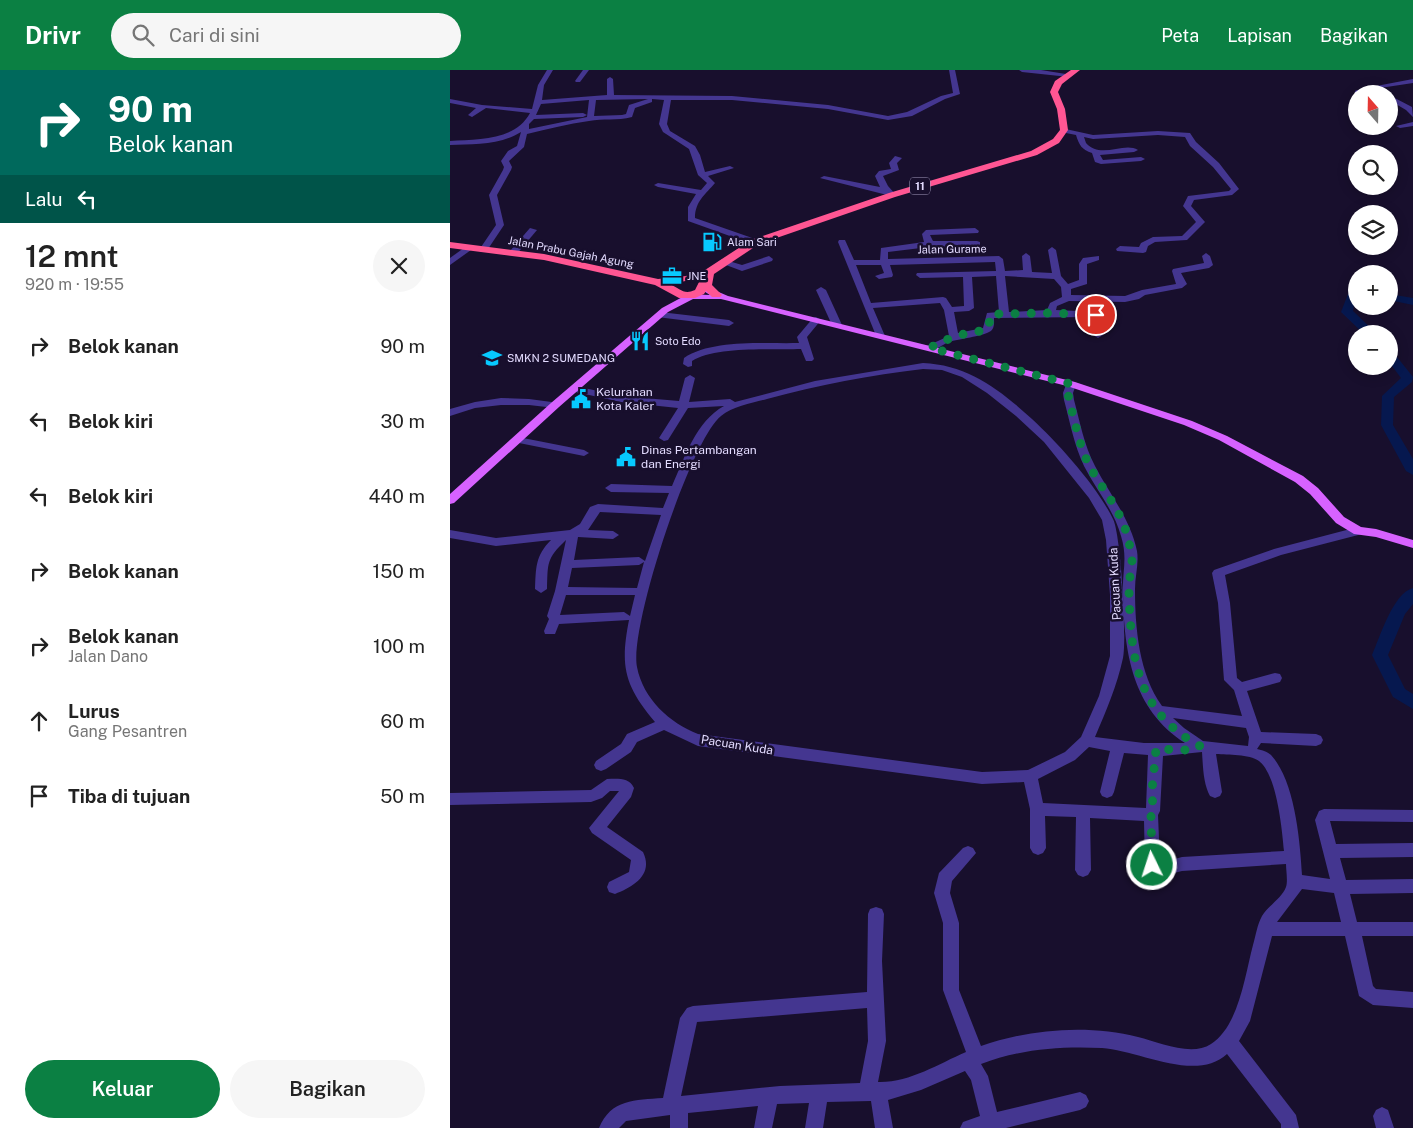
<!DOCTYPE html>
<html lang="id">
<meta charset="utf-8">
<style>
:root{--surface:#fff;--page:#f6f6f6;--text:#222;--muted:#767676;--accent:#0b8043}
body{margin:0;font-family:"Public Sans",sans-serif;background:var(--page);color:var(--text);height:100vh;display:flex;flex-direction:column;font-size:19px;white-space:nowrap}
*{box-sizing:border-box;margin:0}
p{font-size:16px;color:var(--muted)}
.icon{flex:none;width:28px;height:28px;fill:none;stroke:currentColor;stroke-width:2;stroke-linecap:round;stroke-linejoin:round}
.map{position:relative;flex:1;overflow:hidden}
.details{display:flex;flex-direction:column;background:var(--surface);width:450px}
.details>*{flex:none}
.top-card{background:#00695c;color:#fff;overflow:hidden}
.needle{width:32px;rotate:340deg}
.controls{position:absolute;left:898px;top:15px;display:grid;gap:10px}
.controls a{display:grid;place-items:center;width:50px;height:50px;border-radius:50%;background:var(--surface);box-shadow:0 2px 12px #0003;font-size:25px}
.pin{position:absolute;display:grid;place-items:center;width:42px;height:42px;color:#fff;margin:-21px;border:2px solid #fff;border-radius:50%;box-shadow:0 1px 5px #0007}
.me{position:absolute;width:55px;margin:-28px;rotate:356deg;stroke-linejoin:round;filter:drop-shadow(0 0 4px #0008)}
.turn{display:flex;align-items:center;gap:18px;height:105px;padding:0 25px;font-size:22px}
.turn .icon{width:65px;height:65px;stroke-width:2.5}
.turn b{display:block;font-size:35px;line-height:42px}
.then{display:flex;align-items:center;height:48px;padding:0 25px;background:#0003;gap:10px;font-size:19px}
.round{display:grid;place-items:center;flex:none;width:52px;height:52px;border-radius:26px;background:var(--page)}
.head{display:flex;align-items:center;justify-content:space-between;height:85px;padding:0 25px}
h1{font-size:30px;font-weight:600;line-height:38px}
.cta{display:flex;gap:10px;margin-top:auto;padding:10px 25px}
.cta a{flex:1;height:58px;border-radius:30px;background:var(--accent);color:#fff;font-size:20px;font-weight:600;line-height:58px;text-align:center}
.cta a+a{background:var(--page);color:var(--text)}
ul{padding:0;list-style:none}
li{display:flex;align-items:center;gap:15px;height:75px;padding:0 25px}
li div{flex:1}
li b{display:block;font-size:19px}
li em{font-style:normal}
header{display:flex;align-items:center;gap:30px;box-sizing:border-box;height:70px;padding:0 25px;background:var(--accent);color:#fff}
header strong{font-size:24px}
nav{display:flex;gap:28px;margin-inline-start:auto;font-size:18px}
.search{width:350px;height:45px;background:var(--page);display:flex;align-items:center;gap:12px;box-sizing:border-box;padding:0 18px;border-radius:28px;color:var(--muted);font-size:19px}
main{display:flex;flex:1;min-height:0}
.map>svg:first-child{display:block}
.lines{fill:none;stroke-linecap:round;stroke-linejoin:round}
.river{fill:#06184f;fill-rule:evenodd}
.minor{fill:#443690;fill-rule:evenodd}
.major{fill:#d762ff;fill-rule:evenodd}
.highway{fill:#ff5693;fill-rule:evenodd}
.route{stroke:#0b8043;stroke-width:9;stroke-dasharray:0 16.2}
.labels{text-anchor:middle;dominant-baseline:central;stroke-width:5;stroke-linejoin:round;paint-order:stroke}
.shield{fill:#180f2d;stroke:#a69ec0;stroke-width:1}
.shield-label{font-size:11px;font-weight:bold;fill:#e3dbff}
.far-poi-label{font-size:11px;fill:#e3dbff;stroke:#180f2d;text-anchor:start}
.far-street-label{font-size:11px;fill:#e3dbff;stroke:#180f2d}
.poi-label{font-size:12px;fill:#e3dbff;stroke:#180f2d;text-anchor:start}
.street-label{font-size:12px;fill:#e3dbff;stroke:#180f2d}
</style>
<header>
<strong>Drivr</strong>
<div class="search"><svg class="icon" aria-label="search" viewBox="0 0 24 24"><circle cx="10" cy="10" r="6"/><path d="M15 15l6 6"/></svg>Cari di sini</div>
<nav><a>Peta</a><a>Lapisan</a><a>Bagikan</a></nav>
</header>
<main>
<section class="details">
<div class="top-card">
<div class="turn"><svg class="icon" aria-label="right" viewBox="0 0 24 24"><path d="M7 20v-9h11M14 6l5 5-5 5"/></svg><div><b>90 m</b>Belok kanan</div></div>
<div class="then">Lalu<svg class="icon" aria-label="left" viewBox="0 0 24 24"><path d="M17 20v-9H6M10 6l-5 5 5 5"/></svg></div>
</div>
<div class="head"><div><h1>12 mnt</h1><p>920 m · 19:55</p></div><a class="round"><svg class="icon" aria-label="close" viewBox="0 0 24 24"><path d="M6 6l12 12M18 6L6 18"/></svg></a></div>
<ul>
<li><svg class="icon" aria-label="right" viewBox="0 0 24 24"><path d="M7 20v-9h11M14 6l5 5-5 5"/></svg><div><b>Belok kanan</b></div><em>90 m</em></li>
<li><svg class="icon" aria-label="left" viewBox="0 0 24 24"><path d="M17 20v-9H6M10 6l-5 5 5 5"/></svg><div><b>Belok kiri</b></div><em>30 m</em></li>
<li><svg class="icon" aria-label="left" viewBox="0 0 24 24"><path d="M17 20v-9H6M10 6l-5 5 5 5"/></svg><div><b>Belok kiri</b></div><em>440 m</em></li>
<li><svg class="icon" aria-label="right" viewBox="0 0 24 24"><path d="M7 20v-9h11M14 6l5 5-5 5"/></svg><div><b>Belok kanan</b></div><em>150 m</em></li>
<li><svg class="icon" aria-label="right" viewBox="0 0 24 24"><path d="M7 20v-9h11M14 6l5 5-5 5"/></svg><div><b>Belok kanan</b><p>Jalan Dano</p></div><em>100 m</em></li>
<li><svg class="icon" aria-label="ahead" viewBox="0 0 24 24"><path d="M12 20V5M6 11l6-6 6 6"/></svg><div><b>Lurus</b><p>Gang Pesantren</p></div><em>60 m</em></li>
<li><svg class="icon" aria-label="arrive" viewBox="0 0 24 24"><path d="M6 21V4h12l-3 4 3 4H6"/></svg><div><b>Tiba di tujuan</b></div><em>50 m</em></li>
</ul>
<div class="cta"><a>Keluar</a><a>Bagikan</a></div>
</section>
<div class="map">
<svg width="963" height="1058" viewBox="0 0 963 1058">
<rect width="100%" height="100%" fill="#180f2d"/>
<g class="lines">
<g class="river">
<polygon points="906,223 903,241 927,264 914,264 891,242 898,224"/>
<polygon points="939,224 963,228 963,235 939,230"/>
<polygon points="939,280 943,282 963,307 962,312 944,327 943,355 963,389 963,405 956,401 931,355 932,326 951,308 939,292"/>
<path d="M963 518V534L955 544 938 585 955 619 963 624V639L943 627 922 585C930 567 943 523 963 518Z"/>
</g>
<g class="minor">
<path d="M97 0H103L94 15 92 30 157 25V9L160 7 163 9 164 25 282 26 378 35 438 46 457 42 491 26 503 23 499 0H505L510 24 495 29 462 46 438 50 378 39 282 30H221L217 54 220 61 245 76 250 85 255 102 280 96 284 98 258 106 265 113C256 124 245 131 245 148L308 170 309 172 305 175 238 151V137L246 124 208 117 204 115 208 113 251 120 257 113 248 105 239 79 213 62 209 54 214 30 202 29V32L185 38 182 47C167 51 153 48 139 51 118 54 98 59 77 64L74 77 59 91 62 97 61 100 47 125 54 155 36 182H30L29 180 46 155 39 125 53 100 54 97 51 91 58 81 67 76 71 62C50 75 23 74 0 75V71C28 69 65 71 80 43L36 38 22 47 18 45 26 38 0 33V29L32 35 82 39 88 15ZM198 29 179 35 176 44 172 45 144 46 146 30ZM139 30 137 47 79 59V54L84 49 133 47 137 45 133 43 86 45 91 34Z"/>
<polygon points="133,0 139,0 130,12 126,12 125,11"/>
<polygon points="569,0 591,0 622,5 619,7 572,2"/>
<polygon points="963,9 963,13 930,18 936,24 928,24 921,17"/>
<polygon points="907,20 923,24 905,23 905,21"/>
<polygon points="939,25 962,37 963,47 956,40 939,30"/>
<polygon points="963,52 963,56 950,58 946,56"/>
<path d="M611 58 643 65 708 61 740 63 746 72 769 93 789 119 782 125 744 130 741 136 755 152 737 170 705 172 698 176 696 182 693 183 667 181 666 179 670 176 689 177 691 173 703 167 732 166 746 152 733 136 738 126 779 121 781 119 763 97 740 76 735 67 708 65 643 69 634 67 636 73C651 90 674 71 688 80L684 82 650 85 653 90 691 87 695 89 691 91 651 94 645 92 642 83C632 80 629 75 626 65L611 62Z"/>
<polygon points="445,86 452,88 447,93 449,100 433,106 438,116 446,125 445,127 370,108 374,106 430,117 425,106 429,101 441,99 439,93"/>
<polygon points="80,158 87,160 66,185 60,185 60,181"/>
<path d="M525 158 529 161 528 163 480 165 483 171H527L530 172V176L479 177 438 182V189L549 186 553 189 555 201 573 200 572 186 576 183 580 186 582 202 602 203 598 180 602 177 606 180 611 206 618 214 629 210V194L633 188 649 186V190L637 194V214L621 219V225L675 226 692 220 726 214 722 201 723 199 754 193 752 186 756 183 760 186 763 195 759 198 731 203 737 214 732 218 695 225 689 229 675 232 619 231 607 236 606 240 648 242 652 247 653 265 648 268 643 265 642 247 544 248C544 253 545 259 539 262 532 266 509 269 499 272 491 275 485 282 477 280V276L499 266 494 240 490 233 423 238 435 266 433 268H427L388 172 389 170H395L404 190H430L431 178 474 172 472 164 476 160ZM545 192 546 201 467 203 466 205 470 208 513 207 514 236 502 237 496 228 493 227 421 233 406 195H431L434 203 425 206 429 209 442 207 443 205 440 195ZM546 206 549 242 537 243 533 258 508 263 504 242 519 241 524 238 522 207ZM555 206 604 209 611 217 612 227 600 233 597 240 559 242Z"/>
<polygon points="18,175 22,178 21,180 0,195 0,188"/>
<polygon points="319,186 323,189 322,191 292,201 268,192 272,189 292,195"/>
<polygon points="371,217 376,220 392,255 390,257 384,257 382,255 366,220"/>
<polygon points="210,242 279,250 284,253 279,256 207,247 207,243"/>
<path d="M366 247 371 250 357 267 364 289 362 291H356L351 279C323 280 265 276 242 291V296L238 297 233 294 234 288C262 269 315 274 349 273L347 267 363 248Z"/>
<path d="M473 293C518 295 549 319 582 349 608 373 647 416 663 449 671 464 677 570 673 588 667 616 656 641 645 667L694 673H735C682 639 674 582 673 523 672 501 678 489 671 466 664 440 646 420 634 396 624 375 620 352 614 330L613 323 617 312 621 311 626 314 623 323 624 330C630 352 634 375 645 396 660 425 680 448 687 481 689 494 685 506 685 519 685 558 689 604 712 636L792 646 784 620 774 610 768 533 762 503 764 500 824 479 908 457 914 461 912 464 831 485 775 505 780 533 787 608 792 612 825 603 830 604 832 608 830 612 797 621 811 662 866 664 871 666 873 670 871 674 866 676 811 673 807 679C812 680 818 682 821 685 845 711 850 771 852 805L880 809 865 750 869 741 874 739 963 740V752L880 751 886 774 963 773V787L890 788 896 810 963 809V823L900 824 907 852H963V866H912L923 916 926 919 963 922V938L923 935 909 926 895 866H822L800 951 789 971 846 1045 849 1058H831V1054L777 984C746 1013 688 980 652 978 611 976 570 979 531 994L538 1006 547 1042 630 1022 636 1025 639 1031 636 1037 630 1040 556 1058H510L513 1052 530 1046 521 1010 515 1001 471 1020 438 1030 443 1058H425L421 1031 377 1032 373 1058H355L359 1033 327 1034 322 1058H304L308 1036 238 1043V1058H220V1045L176 1051 169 1058H149C161 1029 185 1030 213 1028L230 948 237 938 243 936 417 922 418 844 420 839 426 837 432 839 434 844 432 891 436 971 428 1012C459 1013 488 994 516 982L493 920V853L484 823 489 803 513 778 518 776 523 778 526 783 502 811 500 823 509 853V920L531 976C579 959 638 954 688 967 709 972 741 987 761 974 789 956 795 905 803 875 806 865 807 855 812 846 818 836 832 828 836 817 838 811 836 800 836 794L732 801 708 807 698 802 695 797 694 751 640 748 641 800 638 805 633 807 628 805 625 800 626 747 595 746 596 778 593 783 588 785 583 783 580 778V739L574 712 532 714 248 676 214 660 187 672 181 682 156 699 151 701 146 699 144 695 146 691 171 674 177 664 205 652C174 615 170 596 179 550L109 554 105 564H95L94 561 99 549 97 546 105 521 116 470C96 489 98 493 97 519L91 523 85 519C86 498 85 486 101 470L46 476 0 468V460L46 468 120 460 130 454 140 437 148 434 213 438 219 423 161 422 155 418 161 414 222 416C234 389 246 351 274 336L238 338 218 370 214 371 209 368 228 338 171 332 121 321V317L125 316 171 326 229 331 235 308 240 305 245 308 239 332 280 329 285 332 365 311ZM473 299 492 300 512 307 537 323 566 346 594 372 639 428 652 450 656 470 660 525V586L649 626 631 667 615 682 578 700 532 702 248 664C220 653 193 629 187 597 179 558 240 371 271 346 283 336 303 333 317 329 368 315 421 305 473 299ZM150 442 211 445 195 491 189 487 124 490 128 467 163 469 169 465 163 461 138 460ZM194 492 187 518 118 517 122 498 189 495ZM116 525H185L180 546 174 542 110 545ZM723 648 796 658 799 667 798 676 753 671 734 658ZM639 677 660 681 650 722 652 726 657 728 662 726 664 722 674 683 698 685 696 738 593 733 588 709 625 690ZM752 682C753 696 753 713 760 726L765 728 770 726 772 722 766 684C778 685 799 684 809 691 827 705 832 759 834 781L732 787 710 793 708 745 710 741 713 686ZM852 819 884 823 891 852H827ZM417 938 418 971 410 1013 330 1016 231 1026 247 952Z"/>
<polygon points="51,328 79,329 109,333 110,335 105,338 79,335 51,335 25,338 0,346 0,339 25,332"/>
<polygon points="68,367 134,380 139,383 134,386 64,372 63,370 64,368"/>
<path d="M157 709C167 709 179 707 184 718L181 727 157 757 193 782C204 805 183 817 165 824L159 822 157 817 159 812 179 802 181 790 142 763 139 758 169 721H160L152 728 141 732 0 735V723L141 720Z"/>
<polygon points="932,1037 938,1040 944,1058 926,1058 923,1046 926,1040"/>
</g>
<polygon class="major" points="257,217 278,226 625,312 742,351 777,366 853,406 868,418 894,447 911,457 926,459 963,470 963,478 926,467 904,464 886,453 860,424 845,412 769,370 734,355 617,316 271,229 243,229 218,242 109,337 4,433 0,434 0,424 101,333 212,238 238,224 260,225 252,220"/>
<path class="highway" d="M621 0H630L612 14 608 22 615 39 618 60 609 73 587 85 445 127 309 174 264 204 262 215 272 225 270 227H262L256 221 254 224 245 228H229L205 215 94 190 0 178V172L94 184 208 209 236 206 255 200 301 170 439 123 581 81 603 69 610 60 607 39 600 22 605 11ZM251 208 245 220C234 225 230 219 220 214Z"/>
</g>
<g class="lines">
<path class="route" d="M646 245 601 243 544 244 540 245 539 257 536 260 514 264 490 272 480 278 621 314 618 323 619 330C625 351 629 375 639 395 651 418 670 438 677 465 679 473 682 483 682 491 681 501 679 511 679 521 681 587 686 642 750 676L738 680 706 679 702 720 703 741 701 745 702 795"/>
</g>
<defs>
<symbol id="fuel-bare" viewBox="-9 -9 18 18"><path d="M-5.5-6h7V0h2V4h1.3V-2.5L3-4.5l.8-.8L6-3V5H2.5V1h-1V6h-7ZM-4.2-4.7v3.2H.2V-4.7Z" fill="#07c9ff" stroke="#180f2d" stroke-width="2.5" paint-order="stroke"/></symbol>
<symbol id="office-bare" viewBox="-9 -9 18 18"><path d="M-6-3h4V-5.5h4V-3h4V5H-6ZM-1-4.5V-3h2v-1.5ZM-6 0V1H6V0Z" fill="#07c9ff" stroke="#180f2d" stroke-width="2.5" paint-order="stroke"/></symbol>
<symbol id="restaurant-bare" viewBox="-9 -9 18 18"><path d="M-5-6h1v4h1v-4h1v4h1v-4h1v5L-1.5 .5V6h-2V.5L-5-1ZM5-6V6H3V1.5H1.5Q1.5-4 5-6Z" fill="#07c9ff" stroke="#180f2d" stroke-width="2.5" paint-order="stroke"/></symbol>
<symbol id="school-bare" viewBox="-9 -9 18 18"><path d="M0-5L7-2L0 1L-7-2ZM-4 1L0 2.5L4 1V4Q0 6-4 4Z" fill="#07c9ff" stroke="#180f2d" stroke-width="2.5" paint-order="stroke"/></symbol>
<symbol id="civic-bare" viewBox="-9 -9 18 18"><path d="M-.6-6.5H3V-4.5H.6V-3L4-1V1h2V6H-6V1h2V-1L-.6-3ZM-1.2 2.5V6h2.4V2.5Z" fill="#07c9ff" stroke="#180f2d" stroke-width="2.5" paint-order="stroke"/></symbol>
</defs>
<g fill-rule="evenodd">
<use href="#fuel-bare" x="248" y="158" width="28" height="28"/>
<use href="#office-bare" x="208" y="192" width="28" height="28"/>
<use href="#restaurant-bare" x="176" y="257" width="28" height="28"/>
<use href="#school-bare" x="28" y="274" width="28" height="28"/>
<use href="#civic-bare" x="117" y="315" width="28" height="28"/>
<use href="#civic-bare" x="162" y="373" width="28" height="28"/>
</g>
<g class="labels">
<rect class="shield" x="460" y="107.5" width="20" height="17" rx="4"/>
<g class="shield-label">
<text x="470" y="116">11</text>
</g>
<g class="far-poi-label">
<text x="277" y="172">Alam Sari</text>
<text x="237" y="206">JNE</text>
<text x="205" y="271">Soto Edo</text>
<text x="57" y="288">SMKN 2 SUMEDANG</text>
</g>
<g class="far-street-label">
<text transform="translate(502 179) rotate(-1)">Jalan Gurame</text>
<text transform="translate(121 182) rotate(11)">Jalan Prabu Gajah Agung</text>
</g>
<g class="poi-label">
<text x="146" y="322">Kelurahan<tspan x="146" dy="14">Kota Kaler</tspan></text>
<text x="191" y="380">Dinas Pertambangan<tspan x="191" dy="14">dan Energi</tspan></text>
</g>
<g class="street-label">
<text transform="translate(665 514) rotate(-93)">Pacuan Kuda</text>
<text transform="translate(287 675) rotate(9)">Pacuan Kuda</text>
</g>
</g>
</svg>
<div class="controls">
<a><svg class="needle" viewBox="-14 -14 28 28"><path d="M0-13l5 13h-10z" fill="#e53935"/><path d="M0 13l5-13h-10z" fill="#767676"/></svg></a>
<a><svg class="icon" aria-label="search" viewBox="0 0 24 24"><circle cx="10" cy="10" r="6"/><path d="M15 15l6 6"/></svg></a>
<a><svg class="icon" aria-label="layers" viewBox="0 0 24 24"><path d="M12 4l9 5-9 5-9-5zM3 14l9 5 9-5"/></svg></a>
<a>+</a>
<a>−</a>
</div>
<div class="pin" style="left:646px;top:245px;background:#d93025"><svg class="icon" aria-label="arrive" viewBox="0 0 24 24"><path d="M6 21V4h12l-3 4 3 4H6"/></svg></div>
<svg class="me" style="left:702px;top:795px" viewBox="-20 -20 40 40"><circle r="17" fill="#0b8043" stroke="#fff" stroke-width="3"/><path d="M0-11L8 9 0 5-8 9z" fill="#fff"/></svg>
</div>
</main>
